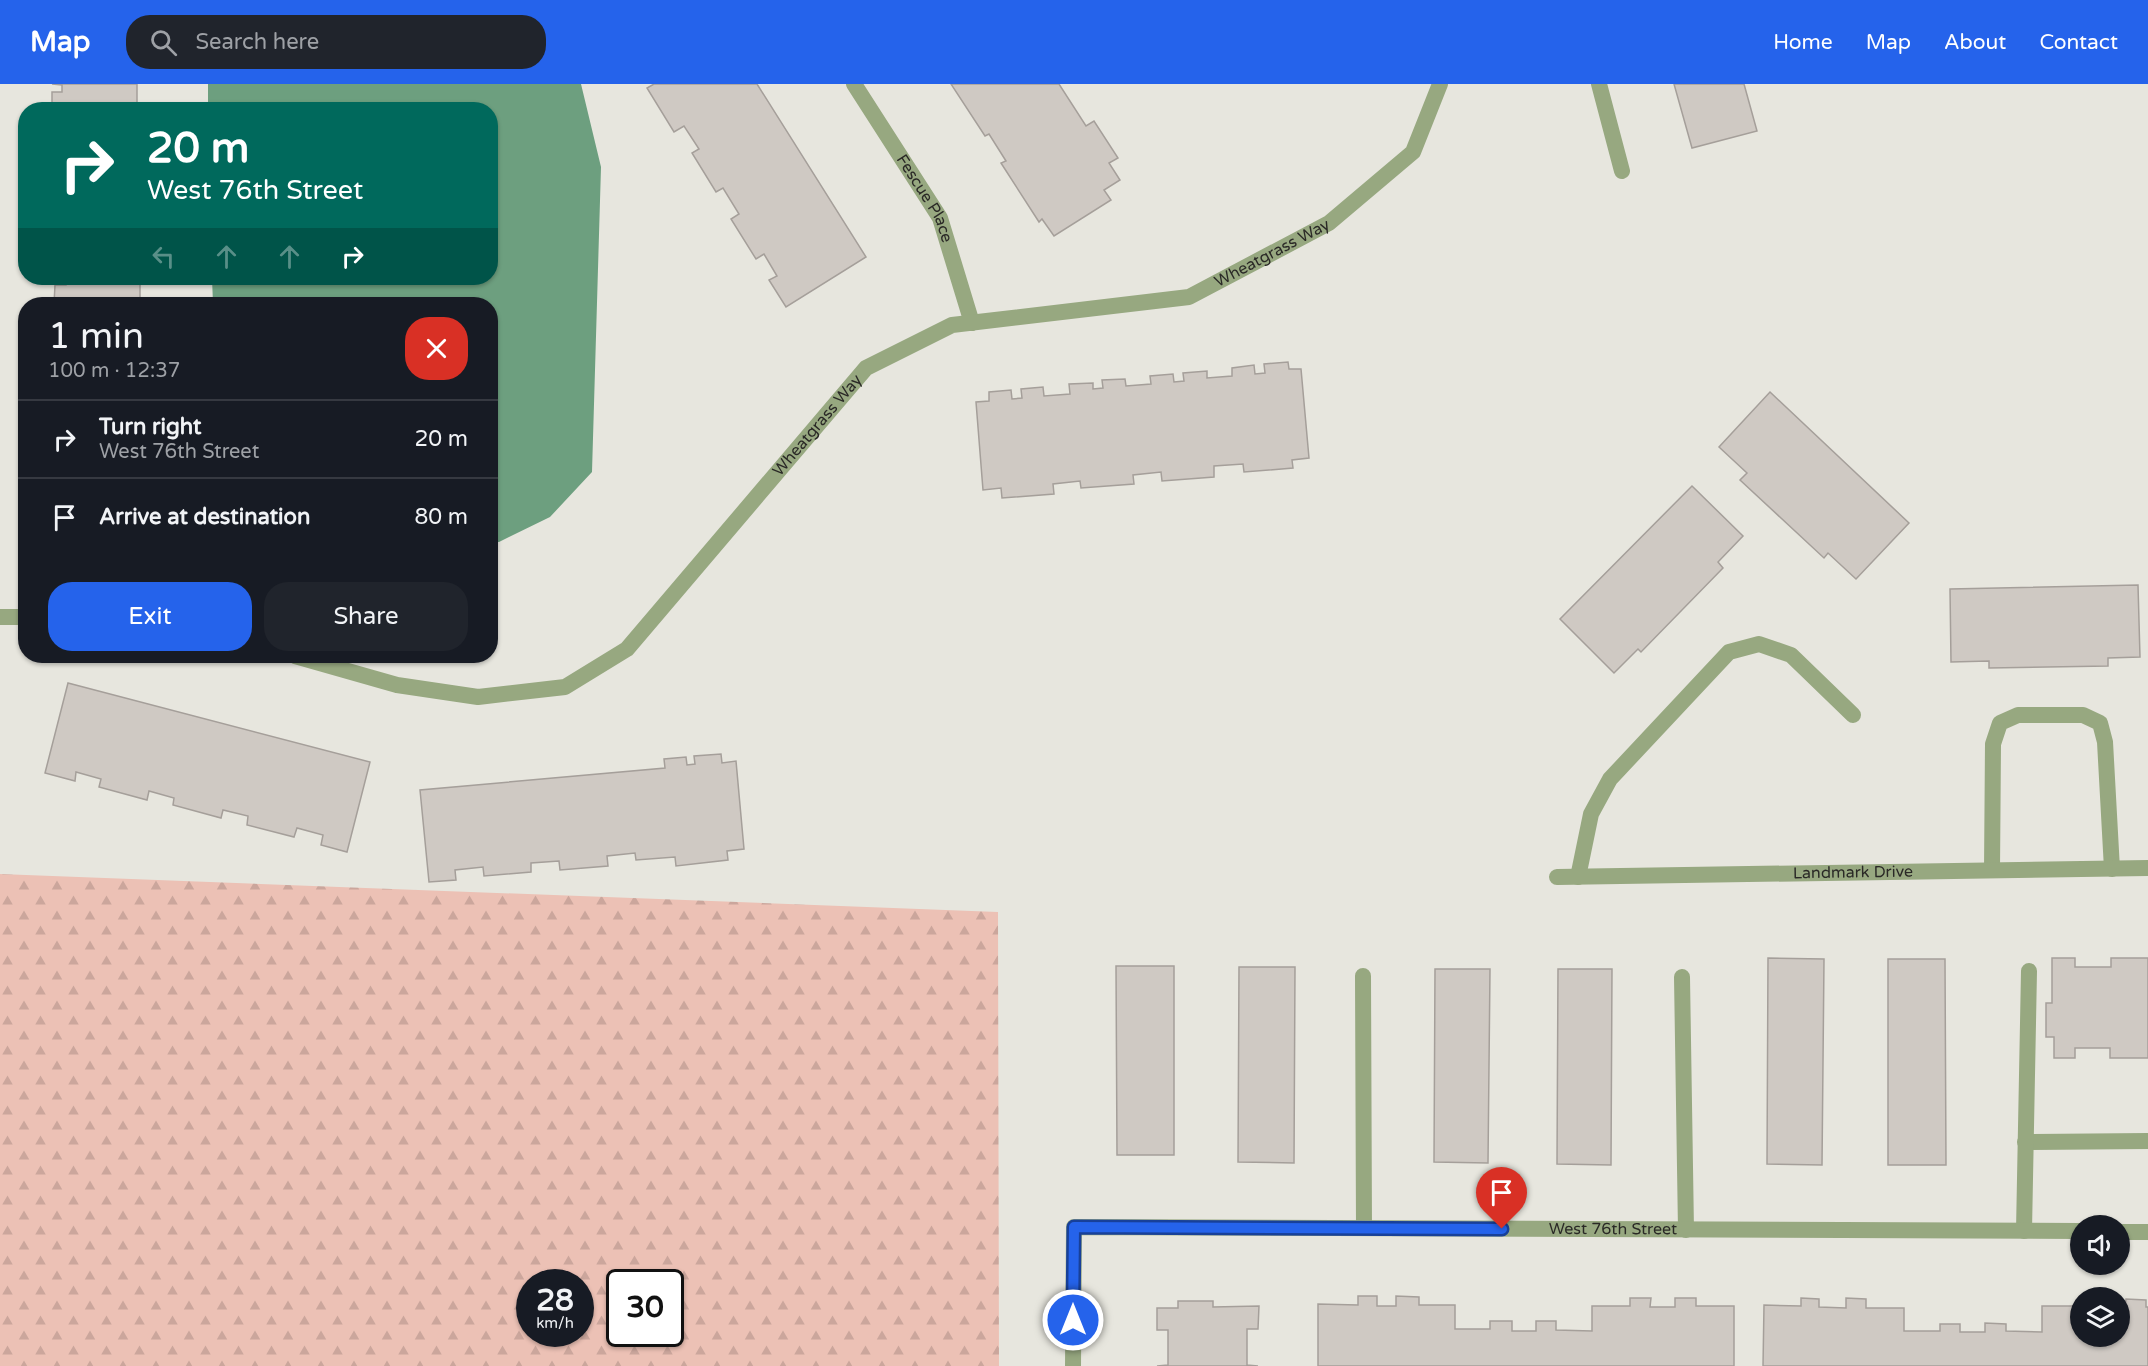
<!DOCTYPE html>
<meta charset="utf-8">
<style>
:root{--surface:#171b24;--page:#20242c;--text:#f1f3f6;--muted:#9ea1a6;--line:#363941;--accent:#2563eb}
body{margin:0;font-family:"Varela Round",sans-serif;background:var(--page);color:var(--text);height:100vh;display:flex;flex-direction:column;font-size:22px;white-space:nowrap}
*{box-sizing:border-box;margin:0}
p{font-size:20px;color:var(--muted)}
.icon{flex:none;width:33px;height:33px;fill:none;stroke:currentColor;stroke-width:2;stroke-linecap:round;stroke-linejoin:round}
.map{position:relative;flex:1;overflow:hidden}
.drawer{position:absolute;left:18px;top:213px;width:480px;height:366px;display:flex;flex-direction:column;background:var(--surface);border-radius:24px;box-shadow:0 2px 4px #0004}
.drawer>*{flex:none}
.top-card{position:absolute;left:18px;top:18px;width:480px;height:183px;border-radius:24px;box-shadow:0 2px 4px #0004;background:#00695c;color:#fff;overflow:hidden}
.tools{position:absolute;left:2070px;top:1131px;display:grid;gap:12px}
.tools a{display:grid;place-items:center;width:60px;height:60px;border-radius:50%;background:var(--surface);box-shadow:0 2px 4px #0004;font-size:30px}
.speed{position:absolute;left:516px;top:1185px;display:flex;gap:12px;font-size:30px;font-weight:700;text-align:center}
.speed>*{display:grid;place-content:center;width:78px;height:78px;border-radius:50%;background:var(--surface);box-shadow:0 2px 4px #0004;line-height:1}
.speed small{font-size:15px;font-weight:400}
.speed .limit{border:3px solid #111;border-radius:9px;background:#fff;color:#111}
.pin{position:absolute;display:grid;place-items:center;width:51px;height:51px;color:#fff;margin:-62px -26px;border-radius:50% 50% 50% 0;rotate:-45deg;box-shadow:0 0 6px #0007}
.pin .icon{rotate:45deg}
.me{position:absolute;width:66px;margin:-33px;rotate:0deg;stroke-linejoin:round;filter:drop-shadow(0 0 4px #0008)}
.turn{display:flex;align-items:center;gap:21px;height:126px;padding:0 30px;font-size:27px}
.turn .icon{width:78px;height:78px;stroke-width:2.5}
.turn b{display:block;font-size:42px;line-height:51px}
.lanes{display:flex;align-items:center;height:57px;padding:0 30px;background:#0003;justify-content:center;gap:30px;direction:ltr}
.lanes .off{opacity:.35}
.round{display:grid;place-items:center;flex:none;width:63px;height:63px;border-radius:24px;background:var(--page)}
.summary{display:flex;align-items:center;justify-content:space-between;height:102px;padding:0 30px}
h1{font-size:36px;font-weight:600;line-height:45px}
.cta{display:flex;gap:12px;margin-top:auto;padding:12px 30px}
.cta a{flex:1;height:69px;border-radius:24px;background:var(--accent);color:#fff;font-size:24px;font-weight:600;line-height:69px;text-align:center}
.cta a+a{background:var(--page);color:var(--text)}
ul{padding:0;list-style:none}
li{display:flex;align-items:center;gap:18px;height:78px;padding:0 30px;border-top:2px solid var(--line)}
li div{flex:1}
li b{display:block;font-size:22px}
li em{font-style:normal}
header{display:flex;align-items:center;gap:36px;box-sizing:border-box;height:84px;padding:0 30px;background:var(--accent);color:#fff}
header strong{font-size:28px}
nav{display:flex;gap:33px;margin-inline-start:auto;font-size:21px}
.search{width:420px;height:54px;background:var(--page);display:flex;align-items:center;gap:15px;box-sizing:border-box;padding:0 21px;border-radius:24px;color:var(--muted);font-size:22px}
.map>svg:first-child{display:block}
.forest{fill:url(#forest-firs);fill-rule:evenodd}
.water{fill:#6d9f7f}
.building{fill:#cfc9c3;stroke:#a59f9a;stroke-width:1.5}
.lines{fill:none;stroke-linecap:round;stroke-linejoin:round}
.service{stroke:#97a880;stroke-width:16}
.minor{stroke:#97a880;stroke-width:16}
.route-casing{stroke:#184099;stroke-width:15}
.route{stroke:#2563eb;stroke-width:10}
.labels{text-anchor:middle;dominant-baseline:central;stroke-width:6;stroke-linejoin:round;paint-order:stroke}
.street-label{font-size:16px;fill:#2a2926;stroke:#e7e6de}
</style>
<header>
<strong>Map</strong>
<div class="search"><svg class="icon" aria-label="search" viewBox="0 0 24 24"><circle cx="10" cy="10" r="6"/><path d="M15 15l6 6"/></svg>Search here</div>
<nav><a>Home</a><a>Map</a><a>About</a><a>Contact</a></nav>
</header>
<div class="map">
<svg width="2148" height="1282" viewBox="0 0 2148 1282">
<defs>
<pattern id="forest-firs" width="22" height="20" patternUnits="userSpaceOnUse" patternTransform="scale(1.5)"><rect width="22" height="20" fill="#ecc1b5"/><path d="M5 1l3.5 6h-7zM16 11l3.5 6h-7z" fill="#cba69c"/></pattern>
</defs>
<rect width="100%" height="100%" fill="#e7e6de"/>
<path class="forest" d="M0 790 998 828 999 1282H0ZM530 1198H580V1250H530ZM620 1198H670V1250H620Z"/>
<polygon class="water" points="208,0 581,0 601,83 592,388 550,433 499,458 491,458 490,220 213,220 212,194 490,194 490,26 208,25"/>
<g class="building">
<polygon points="52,0 137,0 137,26 52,26 52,8 62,8 62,1"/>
<polygon points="654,0 757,0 866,173 786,223 769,196 777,192 764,170 756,175 731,135 739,130 723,104 716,108 692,69 699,65 684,42 674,48 647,4"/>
<polygon points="951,0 1059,0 1086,42 1094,37 1118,74 1109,79 1120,96 1104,106 1111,116 1054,152 1042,135 1039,138 1001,79 1006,77 989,50 985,52"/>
<polygon points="1674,0 1744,0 1757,47 1692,64"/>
<polygon points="66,194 140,194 140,220 54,220 55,201 66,201"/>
<polygon points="1288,278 1289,285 1301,285 1309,374 1292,376 1293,384 1244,388 1243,380 1214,382 1214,393 1162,397 1161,388 1133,391 1134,400 1081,404 1080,397 1053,400 1054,410 1002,414 1001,404 983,406 976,318 989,317 989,308 1011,306 1012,315 1022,314 1021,305 1043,303 1044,312 1070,310 1069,300 1093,299 1093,305 1103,304 1102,296 1125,295 1126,302 1151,300 1150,292 1173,290 1174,298 1184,297 1183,289 1207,287 1207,294 1232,292 1232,284 1254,281 1255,290 1265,289 1264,280"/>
<polygon points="1770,308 1909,439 1856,495 1828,469 1824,474 1740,396 1747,389 1719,363"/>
<polygon points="1692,402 1743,452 1718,478 1723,484 1641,568 1638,565 1614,589 1560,535"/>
<polygon points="2138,501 2140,573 2108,574 2108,582 1989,584 1989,577 1951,578 1950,505"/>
<polygon points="68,599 370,678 347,768 321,761 323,751 297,744 294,753 247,741 248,732 223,726 221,734 173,721 174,714 149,707 147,716 99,703 101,695 76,688 75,697 45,689"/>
<polygon points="721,670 722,679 736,677 744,765 727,767 728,776 676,782 675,773 636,776 635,769 607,772 608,782 560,786 559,777 531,779 531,788 484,792 483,783 455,786 456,796 429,798 420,706 665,684 664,675 686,673 687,681 695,680 694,672"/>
<polygon points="1768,874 1824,875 1822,1081 1767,1080"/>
<polygon points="2052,874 2075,874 2075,883 2111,883 2111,874 2148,874 2148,974 2110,974 2110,964 2075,964 2075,974 2054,974 2054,953 2046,953 2046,919 2052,919"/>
<polygon points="1888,875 1945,875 1946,1081 1888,1081"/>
<polygon points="1116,882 1174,882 1174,1071 1117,1071"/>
<polygon points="1239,883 1295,883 1294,1079 1238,1078"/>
<polygon points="1435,885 1490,885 1488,1079 1434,1078"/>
<polygon points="1558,885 1612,885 1611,1081 1557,1080"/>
<polygon points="1358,1212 1377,1212 1377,1222 1396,1222 1396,1212 1419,1213 1419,1221 1455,1221 1455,1245 1490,1245 1490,1237 1512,1237 1512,1247 1536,1247 1536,1237 1556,1237 1556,1246 1592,1247 1592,1222 1630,1222 1630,1214 1651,1214 1650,1223 1675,1223 1675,1214 1696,1214 1696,1222 1734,1222 1734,1282 1318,1282 1318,1220 1358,1221"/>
<polygon points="1801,1214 1819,1215 1819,1223 1846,1224 1846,1214 1866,1215 1866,1224 1904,1224 1904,1247 1940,1247 1940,1240 1960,1240 1960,1248 1985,1248 1985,1239 2006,1240 2006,1247 2042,1248 2042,1222 2080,1222 2080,1215 2080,1252 2120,1252 2120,1224 2125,1224 2126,1215 2146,1216 2146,1223 2148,1223 2148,1282 1763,1282 1764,1221 1801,1222"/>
<polygon points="1178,1217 1213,1217 1213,1223 1259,1222 1258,1245 1247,1245 1247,1281 1258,1282 1157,1282 1168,1281 1168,1246 1157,1246 1157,1224 1178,1224"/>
</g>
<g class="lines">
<g class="service">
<polyline points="1992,786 1993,660 2000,639 2018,631 2083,631 2100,639 2105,658 2112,785"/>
<polyline points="1578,793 1591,730 1610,695 1729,568 1759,560 1791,571 1853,631"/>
<polyline points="1363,892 1364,1144"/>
<polyline points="1682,893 1686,1146"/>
<polyline points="2025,1058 2148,1057"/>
<polyline points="2024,1147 2029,887"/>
</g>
<g class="minor">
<path id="s1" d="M854 0 940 134 972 239"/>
<polyline points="1599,0 1622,87"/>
<polyline points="0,533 26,533"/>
<path id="s2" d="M295 572 397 601 478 613 565 603 627 565 866 284 952 241 1189 213 1329 139 1413 68 1440 0"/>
<path id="s3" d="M1557 793 2148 784"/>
<polyline points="2120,1148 2148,1148"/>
<path id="s4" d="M1073 1282 1074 1143 2080 1147"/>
</g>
</g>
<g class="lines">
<defs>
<polyline id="route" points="1073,1236 1074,1143 1502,1145"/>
</defs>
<use href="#route" class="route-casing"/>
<use href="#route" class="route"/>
</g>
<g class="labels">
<g class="street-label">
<text stroke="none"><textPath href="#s1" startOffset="135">Fescue Place</textPath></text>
<text stroke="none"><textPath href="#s2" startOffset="1146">Wheatgrass Way</textPath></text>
<text stroke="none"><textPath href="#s2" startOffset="642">Wheatgrass Way</textPath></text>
<text stroke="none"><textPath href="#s3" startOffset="296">Landmark Drive</textPath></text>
<text stroke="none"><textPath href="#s4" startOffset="678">West 76th Street</textPath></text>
</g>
</g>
</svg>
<div class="tools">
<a><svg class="icon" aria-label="sound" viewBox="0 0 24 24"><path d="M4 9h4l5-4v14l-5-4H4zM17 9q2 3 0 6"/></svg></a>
<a><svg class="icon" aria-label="layers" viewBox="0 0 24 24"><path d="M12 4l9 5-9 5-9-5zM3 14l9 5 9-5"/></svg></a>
</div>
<div class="speed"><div>28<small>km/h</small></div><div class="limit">30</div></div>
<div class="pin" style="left:1502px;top:1145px;background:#d93025"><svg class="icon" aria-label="arrive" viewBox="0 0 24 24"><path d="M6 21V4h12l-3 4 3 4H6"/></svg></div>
<svg class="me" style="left:1073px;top:1236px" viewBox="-20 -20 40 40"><circle r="17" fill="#2563eb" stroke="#fff" stroke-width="3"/><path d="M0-11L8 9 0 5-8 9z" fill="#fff"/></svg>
<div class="top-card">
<div class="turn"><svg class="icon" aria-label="right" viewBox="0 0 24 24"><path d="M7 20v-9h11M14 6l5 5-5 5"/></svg><div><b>20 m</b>West 76th Street</div></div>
<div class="lanes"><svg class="icon off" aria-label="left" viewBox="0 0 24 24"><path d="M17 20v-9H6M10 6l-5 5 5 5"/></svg><svg class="icon off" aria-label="ahead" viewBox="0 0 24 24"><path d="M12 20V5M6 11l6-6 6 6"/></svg><svg class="icon off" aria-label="ahead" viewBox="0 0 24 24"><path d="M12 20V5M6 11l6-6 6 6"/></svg><svg class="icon" aria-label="right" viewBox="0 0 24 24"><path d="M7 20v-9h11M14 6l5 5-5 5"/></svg></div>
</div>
<section class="drawer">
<div class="summary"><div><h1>1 min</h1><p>100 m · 12:37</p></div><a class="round" style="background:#d93025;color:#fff"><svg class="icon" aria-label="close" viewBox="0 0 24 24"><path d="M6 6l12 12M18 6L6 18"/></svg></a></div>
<ul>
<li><svg class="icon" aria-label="right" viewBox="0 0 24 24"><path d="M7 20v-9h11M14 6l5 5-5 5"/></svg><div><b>Turn right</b><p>West 76th Street</p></div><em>20 m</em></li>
<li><svg class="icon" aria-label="arrive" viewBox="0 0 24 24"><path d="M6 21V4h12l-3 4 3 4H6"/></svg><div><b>Arrive at destination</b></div><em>80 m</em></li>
</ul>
<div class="cta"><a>Exit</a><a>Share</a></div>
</section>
</div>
